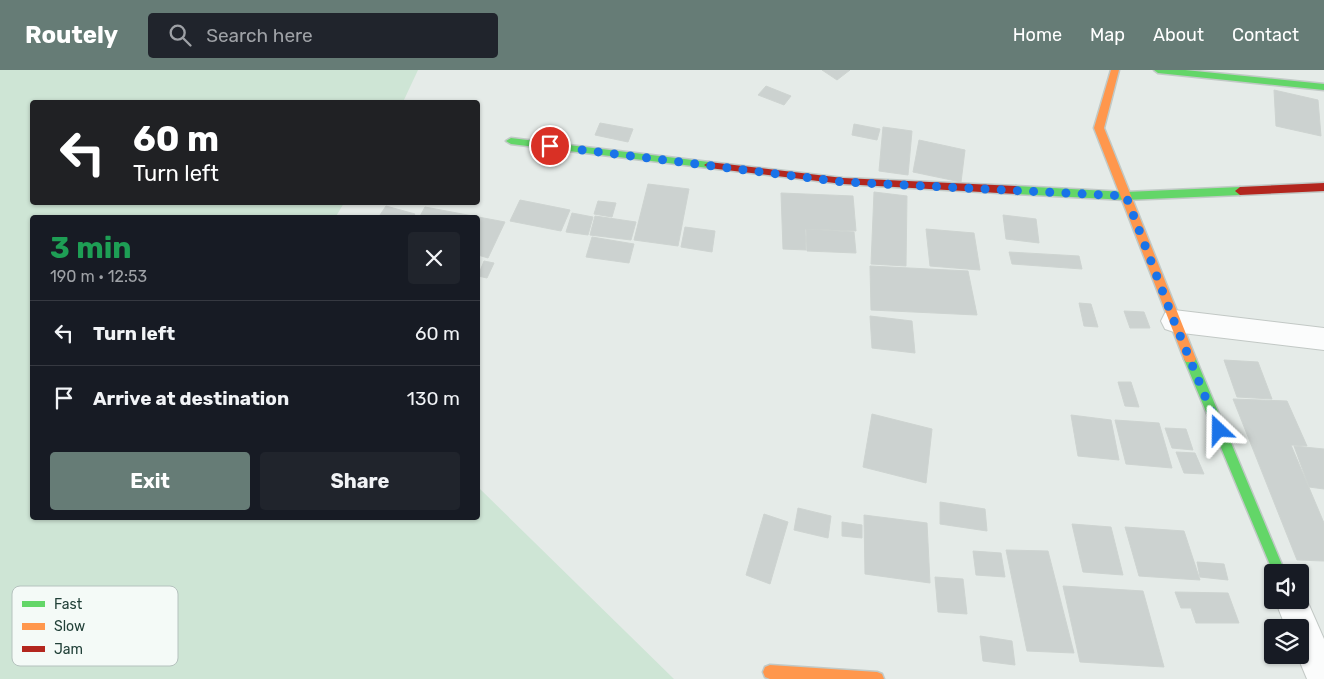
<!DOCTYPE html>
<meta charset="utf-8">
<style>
:root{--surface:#171b24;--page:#20242c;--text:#f1f3f6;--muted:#9ea1a6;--line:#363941;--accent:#667c76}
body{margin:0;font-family:Rubik,sans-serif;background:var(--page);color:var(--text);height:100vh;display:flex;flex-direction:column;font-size:19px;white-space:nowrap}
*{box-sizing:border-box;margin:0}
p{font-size:16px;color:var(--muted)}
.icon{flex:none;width:28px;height:28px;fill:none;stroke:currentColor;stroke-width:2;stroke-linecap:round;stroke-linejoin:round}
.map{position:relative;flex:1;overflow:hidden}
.sheet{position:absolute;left:30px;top:145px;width:450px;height:305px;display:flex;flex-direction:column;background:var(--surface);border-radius:5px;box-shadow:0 1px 4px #0004}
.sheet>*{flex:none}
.banner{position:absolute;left:30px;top:30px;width:450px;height:105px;border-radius:5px;box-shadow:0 1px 4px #0004;background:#202124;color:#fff;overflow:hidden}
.buttons{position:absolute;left:1264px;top:494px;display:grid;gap:10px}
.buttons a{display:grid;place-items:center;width:45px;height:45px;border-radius:5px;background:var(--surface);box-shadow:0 1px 4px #0004;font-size:25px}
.pin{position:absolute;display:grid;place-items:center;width:42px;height:42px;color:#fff;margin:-21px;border:2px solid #fff;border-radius:50%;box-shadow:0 1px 5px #0007}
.me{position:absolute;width:55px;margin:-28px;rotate:337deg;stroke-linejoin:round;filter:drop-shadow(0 0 4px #0008)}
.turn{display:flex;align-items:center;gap:18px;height:105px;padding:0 20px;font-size:22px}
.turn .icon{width:65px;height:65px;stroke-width:2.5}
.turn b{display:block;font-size:35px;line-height:42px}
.round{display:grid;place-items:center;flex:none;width:52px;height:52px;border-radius:5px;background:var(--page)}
.head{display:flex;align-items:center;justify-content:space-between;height:85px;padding:0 20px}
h1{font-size:30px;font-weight:700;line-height:38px;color:#1e9e55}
.cta{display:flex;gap:10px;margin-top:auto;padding:10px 20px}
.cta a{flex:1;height:58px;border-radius:5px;background:var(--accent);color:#fff;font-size:20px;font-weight:700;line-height:58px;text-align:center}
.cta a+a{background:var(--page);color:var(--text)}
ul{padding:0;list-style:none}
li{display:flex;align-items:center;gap:15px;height:65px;padding:0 20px;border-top:1px solid var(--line)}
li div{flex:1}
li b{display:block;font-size:19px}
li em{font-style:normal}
header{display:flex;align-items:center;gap:30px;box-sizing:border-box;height:70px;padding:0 25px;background:var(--accent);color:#fff}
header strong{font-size:24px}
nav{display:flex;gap:28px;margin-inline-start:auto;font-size:18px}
.search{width:350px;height:45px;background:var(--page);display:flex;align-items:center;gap:12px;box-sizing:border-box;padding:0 18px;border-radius:5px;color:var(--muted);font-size:19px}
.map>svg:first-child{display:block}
.green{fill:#cee5d5}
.building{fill:#ccd2d0;stroke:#ced4d1}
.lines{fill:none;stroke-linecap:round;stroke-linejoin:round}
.street-casing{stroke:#c2c8c5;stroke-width:2}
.fast-casing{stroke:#c1c9c6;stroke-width:3}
.slow-casing{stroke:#c1c9c6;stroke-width:3}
.jam-casing{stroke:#c1c9c6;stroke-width:3}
.street{fill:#fbfcfc;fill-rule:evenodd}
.fast{fill:#63d668;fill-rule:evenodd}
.slow{fill:#ff974d;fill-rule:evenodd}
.jam{fill:#b3261e;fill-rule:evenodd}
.route{stroke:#1a73e8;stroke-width:9;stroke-dasharray:0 16.2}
.key{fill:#f4faf7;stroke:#b5c2be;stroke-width:1}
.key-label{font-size:14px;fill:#214038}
</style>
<header>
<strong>Routely</strong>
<div class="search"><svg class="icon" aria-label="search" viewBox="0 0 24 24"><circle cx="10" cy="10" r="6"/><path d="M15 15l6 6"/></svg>Search here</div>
<nav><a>Home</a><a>Map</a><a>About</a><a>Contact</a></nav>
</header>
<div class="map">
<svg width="1324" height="609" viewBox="0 0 1324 609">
<rect width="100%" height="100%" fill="#e5ebe8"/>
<polygon class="green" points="0,0 418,0 403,32 32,32 32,132 344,133 335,148 32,148 32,448 478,448 478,417 674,609 0,609"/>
<g class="building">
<polygon points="822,0 850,0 837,10"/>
<polygon points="766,16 791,26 784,35 758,25"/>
<polygon points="1274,20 1318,30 1321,66 1276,56"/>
<polygon points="600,53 633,59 628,72 595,65"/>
<polygon points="854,54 880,59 877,70 852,65"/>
<polygon points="883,57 912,61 908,105 879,101"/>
<polygon points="919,70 965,80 961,112 913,102"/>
<polygon points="648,114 689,119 678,176 634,170"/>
<polygon points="874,122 907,126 906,196 871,194"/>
<polygon points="781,123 853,126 856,161 805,159 806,180 783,179"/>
<polygon points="520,130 570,140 561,161 510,151"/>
<polygon points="598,131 616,133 612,147 594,144"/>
<polygon points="386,136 415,144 412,148 378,148"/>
<polygon points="425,137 505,152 488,188 478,185 478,148 419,148"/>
<polygon points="572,143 593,147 588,165 566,162"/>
<polygon points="1003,145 1036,149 1039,173 1006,169"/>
<polygon points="595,146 636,152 631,170 590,165"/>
<polygon points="685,157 715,161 712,182 681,177"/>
<polygon points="806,159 854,162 856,183 807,181"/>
<polygon points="926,159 974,163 980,200 930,196"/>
<polygon points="592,167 634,174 629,193 586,187"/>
<polygon points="1009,182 1079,186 1082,199 1012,194"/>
<polygon points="484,191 494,193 487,208 478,206"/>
<polygon points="870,196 968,201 977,245 871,240"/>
<polygon points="1079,233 1091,234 1098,257 1084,256"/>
<polygon points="1124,241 1144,242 1150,258 1130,258"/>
<polygon points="870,246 912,251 915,283 872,278"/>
<polygon points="1224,290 1258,292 1272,329 1237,327"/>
<polygon points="1118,312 1131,312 1139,337 1125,336"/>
<polygon points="1233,329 1287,331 1307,376 1291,375 1324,453 1324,491 1297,490"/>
<polygon points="872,344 932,359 926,413 863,397"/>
<polygon points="1071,345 1111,350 1119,390 1078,386"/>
<polygon points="1115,350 1159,353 1172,398 1126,394"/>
<polygon points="1165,358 1186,359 1193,380 1172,378"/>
<polygon points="1294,376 1324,379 1324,419 1309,417"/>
<polygon points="1176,382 1195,383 1204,404 1184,403"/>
<polygon points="940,432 985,439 987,461 940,454"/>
<polygon points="798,438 831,446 828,468 794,460"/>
<polygon points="764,444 788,452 770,514 746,505"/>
<polygon points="864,445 927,453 930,513 865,504"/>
<polygon points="842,452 862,455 862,468 842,466"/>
<polygon points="1072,454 1111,457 1123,505 1083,502"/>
<polygon points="1125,457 1184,461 1200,510 1139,506"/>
<polygon points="1006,480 1048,481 1074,583 1027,581"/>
<polygon points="973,481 1001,483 1005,507 976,505"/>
<polygon points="1197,492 1224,494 1228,510 1200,507"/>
<polygon points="935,507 963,509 967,544 938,542"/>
<polygon points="1063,516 1143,521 1164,597 1080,592"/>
<polygon points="1175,522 1228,523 1239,553 1196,553 1191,538 1181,538"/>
<polygon points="980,566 1012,571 1015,595 983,591"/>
</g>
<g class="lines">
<defs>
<g id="street">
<polygon points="1174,240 1324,258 1324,280 1174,262 1165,259 1161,251 1165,243"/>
<polygon points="1300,518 1302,519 1324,569 1324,609 1307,609 1297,585 1300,585 1300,558 1286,558 1275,530 1300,530"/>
</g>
<g id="fast">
<polygon points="1154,0 1185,0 1324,14 1324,20 1158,3"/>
<polygon points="511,68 709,92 714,95 709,98 511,74 506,71"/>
<polygon points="1016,116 1126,122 1240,117 1245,121 1240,125 1126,130 1016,124 1011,120"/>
<polygon points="1190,284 1194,286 1196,289 1285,502 1273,502 1184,289 1186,286"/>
</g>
<g id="slow">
<polygon points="1111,0 1119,0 1104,58 1196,289 1194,292 1186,292 1184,289 1094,58"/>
<polygon points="770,595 877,602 882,604 884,609 770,609 765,607 763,602 765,597"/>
</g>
<g id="jam">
<polygon points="709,92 843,108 1016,116 1021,120 1016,124 843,114 709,98 704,95"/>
<polygon points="1324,113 1324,121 1240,125 1235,121 1240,117"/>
</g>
</defs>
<use href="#street" class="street-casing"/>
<use href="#fast" class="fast-casing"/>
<use href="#slow" class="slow-casing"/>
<use href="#jam" class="jam-casing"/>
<use href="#street" class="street"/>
<use href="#fast" class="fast"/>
<use href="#slow" class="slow"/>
<use href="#jam" class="jam"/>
</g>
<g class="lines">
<polyline class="route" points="550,76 843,112 1126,126 1174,251 1219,360"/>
</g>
<rect x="12" y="516" width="166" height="80" rx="8" class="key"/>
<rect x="22" y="531" width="23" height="6" fill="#63d668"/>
<rect x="22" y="553" width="23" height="7" fill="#ff974d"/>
<rect x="22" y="576" width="23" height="6" fill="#b3261e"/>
<g class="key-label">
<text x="54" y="539">Fast</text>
<text x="54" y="561">Slow</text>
<text x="54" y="584">Jam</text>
</g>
</svg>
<div class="buttons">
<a><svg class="icon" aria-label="sound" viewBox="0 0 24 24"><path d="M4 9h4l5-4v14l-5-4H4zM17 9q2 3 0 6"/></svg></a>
<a><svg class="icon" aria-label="layers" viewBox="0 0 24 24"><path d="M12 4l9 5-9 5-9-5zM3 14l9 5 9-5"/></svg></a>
</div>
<div class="pin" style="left:550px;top:76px;background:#d93025"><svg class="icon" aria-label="arrive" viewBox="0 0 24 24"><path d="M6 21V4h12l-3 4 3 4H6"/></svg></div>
<svg class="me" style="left:1219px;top:360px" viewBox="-20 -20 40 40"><path d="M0-17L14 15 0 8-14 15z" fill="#1a73e8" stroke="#fff" stroke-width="4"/></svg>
<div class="banner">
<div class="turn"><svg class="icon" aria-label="left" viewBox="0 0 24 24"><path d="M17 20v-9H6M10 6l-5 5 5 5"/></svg><div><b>60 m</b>Turn left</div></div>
</div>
<section class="sheet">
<div class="head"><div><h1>3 min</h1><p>190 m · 12:53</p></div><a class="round"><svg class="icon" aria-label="close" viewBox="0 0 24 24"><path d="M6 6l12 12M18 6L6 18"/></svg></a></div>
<ul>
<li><svg class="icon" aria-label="left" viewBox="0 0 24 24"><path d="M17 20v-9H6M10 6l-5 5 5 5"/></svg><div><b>Turn left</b></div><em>60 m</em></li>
<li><svg class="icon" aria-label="arrive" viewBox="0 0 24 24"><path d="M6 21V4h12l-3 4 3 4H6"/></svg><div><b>Arrive at destination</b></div><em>130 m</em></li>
</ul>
<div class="cta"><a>Exit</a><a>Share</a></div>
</section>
</div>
